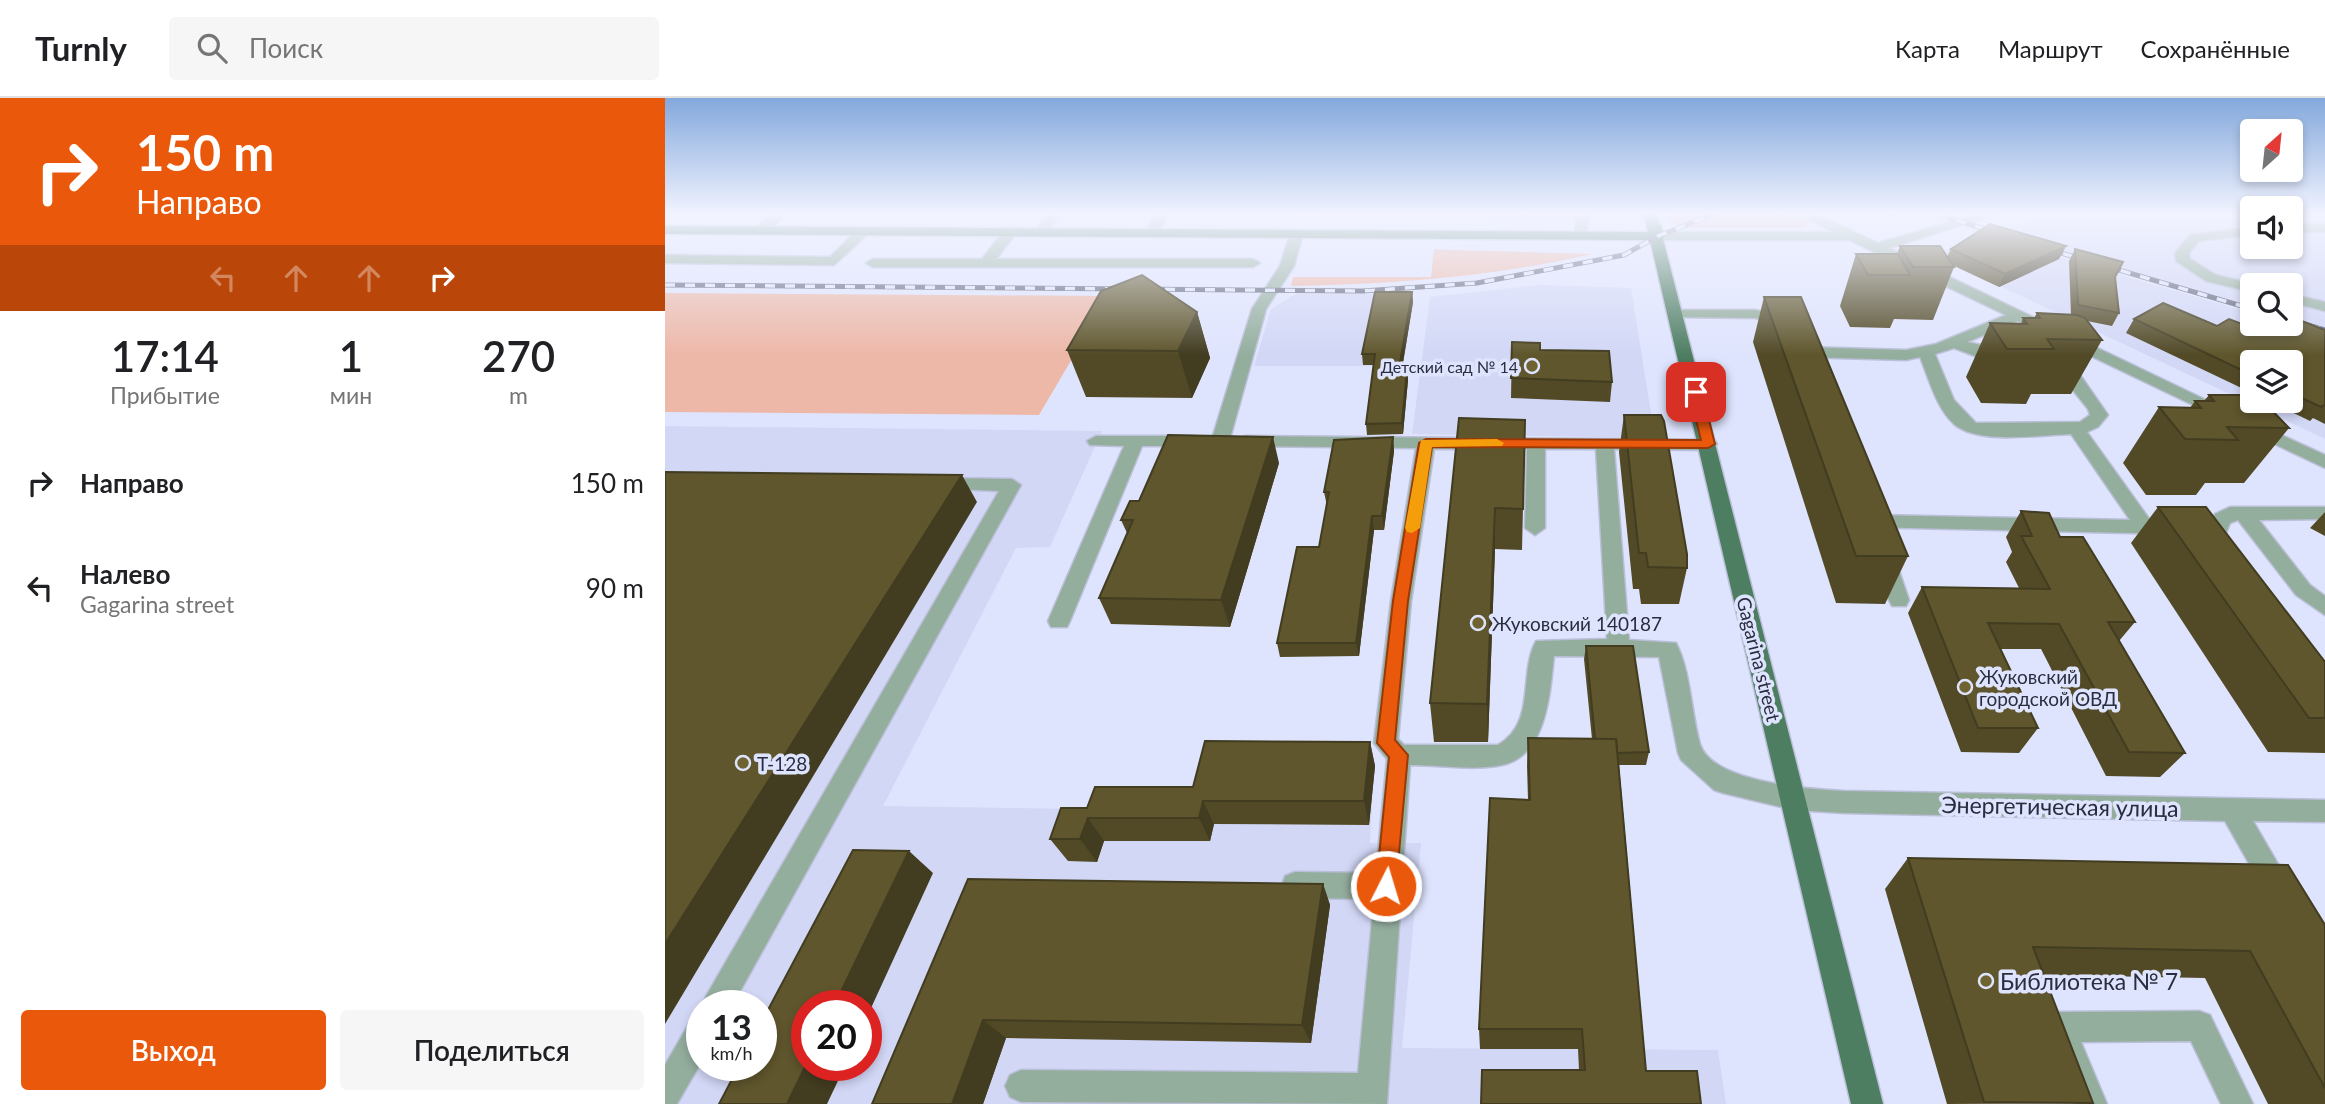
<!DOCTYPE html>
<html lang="ru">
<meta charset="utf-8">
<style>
:root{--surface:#fff;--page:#f6f6f6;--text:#202124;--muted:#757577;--line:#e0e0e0;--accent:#ea580c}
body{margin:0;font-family:Lato,sans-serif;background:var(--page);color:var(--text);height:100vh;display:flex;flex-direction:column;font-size:26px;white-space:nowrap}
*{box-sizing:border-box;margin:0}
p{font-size:23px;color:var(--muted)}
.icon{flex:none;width:38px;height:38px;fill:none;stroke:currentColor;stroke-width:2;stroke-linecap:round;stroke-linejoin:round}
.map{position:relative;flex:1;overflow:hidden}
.drawer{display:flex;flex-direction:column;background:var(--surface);width:665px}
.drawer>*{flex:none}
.banner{background:#ea580c;color:#fff;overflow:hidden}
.needle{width:46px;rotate:27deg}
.buttons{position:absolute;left:1575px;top:21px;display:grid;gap:14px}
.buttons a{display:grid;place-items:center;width:63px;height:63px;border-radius:7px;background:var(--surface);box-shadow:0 4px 10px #0003;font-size:35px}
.speed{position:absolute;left:21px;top:892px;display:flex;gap:14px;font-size:35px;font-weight:700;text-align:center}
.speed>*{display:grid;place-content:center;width:91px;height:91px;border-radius:50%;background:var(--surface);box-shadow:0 4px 10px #0003;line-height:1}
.speed small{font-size:18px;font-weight:400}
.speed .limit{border:10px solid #d22;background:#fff;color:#111}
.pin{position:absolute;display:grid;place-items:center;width:60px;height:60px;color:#fff;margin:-30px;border-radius:14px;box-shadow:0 4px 10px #0006}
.me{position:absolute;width:77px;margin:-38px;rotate:5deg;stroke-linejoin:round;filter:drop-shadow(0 0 5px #0008)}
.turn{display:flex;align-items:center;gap:24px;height:147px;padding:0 21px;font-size:32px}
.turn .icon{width:91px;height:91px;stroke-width:2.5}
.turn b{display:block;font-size:49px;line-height:60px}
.lanes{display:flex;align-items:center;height:66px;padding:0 21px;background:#0003;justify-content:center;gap:35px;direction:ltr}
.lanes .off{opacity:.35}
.eta{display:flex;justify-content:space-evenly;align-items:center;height:119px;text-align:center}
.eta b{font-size:42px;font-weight:600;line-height:49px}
.cta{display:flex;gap:14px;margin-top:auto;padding:14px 21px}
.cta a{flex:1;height:80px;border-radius:7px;background:var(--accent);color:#fff;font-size:28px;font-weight:600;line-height:80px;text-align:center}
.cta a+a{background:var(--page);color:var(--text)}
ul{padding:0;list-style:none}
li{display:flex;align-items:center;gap:21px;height:105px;padding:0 21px}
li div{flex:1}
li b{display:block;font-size:26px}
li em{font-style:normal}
header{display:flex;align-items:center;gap:42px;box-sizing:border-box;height:98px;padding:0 35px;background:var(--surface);border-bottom:2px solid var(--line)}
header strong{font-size:33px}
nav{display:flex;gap:38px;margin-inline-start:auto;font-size:24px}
.search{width:490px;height:63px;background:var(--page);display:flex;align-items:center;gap:18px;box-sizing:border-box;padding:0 24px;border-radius:7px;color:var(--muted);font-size:26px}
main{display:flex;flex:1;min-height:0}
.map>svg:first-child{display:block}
.built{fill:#d2d7f6;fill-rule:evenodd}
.green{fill:#edb8a8}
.forest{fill:#de9f8c}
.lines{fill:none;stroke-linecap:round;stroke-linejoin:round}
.minor-casing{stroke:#bbbfd8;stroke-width:3}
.major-casing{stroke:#bbbfd8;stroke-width:3}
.minor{fill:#94ae9e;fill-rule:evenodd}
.major{fill:#4e7e62;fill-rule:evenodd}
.rail-casing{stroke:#5f6377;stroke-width:5}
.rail{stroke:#dfe4fe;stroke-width:3.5;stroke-dasharray:10;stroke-linecap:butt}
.wall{fill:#524a27}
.shaded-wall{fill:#423c20}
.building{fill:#5f562d;stroke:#423c20;stroke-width:2}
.route{fill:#ea580c;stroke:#983908;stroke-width:2}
.slow{fill:#f59e0b}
.poi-dot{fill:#6f6431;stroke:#dfe4fe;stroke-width:2.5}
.labels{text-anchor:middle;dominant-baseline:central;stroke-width:7;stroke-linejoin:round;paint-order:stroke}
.far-poi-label{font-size:16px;fill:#2a2d3e;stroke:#dfe4fe;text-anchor:end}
.poi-label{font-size:19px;fill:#2a2d3e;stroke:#dfe4fe;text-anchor:start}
.street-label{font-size:19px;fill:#2a2d3e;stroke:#dfe4fe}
.near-street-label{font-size:23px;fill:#2a2d3e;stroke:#dfe4fe}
.near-poi-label{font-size:23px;fill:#2a2d3e;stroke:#dfe4fe;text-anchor:start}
</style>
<header>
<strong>Turnly</strong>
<div class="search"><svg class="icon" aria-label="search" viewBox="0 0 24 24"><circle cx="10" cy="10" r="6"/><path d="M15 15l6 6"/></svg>Поиск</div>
<nav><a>Карта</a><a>Маршрут</a><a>Сохранённые</a></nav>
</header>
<main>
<section class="drawer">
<div class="banner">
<div class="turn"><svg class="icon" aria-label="right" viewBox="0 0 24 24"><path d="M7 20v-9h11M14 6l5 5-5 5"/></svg><div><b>150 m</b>Направо</div></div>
<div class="lanes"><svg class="icon off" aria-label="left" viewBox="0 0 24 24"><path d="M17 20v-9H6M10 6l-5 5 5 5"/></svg><svg class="icon off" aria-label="ahead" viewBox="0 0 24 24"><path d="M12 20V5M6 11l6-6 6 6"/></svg><svg class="icon off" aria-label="ahead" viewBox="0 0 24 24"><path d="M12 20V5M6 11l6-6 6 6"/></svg><svg class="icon" aria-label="right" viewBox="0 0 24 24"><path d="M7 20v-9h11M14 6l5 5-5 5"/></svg></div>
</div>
<div class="eta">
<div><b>17:14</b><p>Прибытие</p></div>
<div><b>1</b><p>мин</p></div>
<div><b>270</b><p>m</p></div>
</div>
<ul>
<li><svg class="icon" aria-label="right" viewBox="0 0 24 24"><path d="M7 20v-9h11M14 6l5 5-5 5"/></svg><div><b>Направо</b></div><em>150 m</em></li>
<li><svg class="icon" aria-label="left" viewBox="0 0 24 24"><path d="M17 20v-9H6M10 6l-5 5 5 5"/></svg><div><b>Налево</b><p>Gagarina street</p></div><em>90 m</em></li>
</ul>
<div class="cta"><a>Выход</a><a>Поделиться</a></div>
</section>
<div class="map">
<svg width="1660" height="1006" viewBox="0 0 1660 1006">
<rect width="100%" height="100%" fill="#dfe4fe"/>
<g class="built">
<polygon points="1392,116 1587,116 1587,149 1626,149 1626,116 1660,116 1660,233 1626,223 1626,187 1587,187 1587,212 1322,137"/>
<path d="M1319 137 1587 215V226H1626L1660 236V341L1269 157ZM1587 264H1626V303H1587Z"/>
<polygon points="874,187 966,190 990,340 747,336 765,199"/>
<polygon points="632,195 713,196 748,204 738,268 589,268 606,211"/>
<path d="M0 328 437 333 385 449 351 450 218 708 541 713 709 669 705 745H756L737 950 1053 952 1061 1006H0ZM37 908H96V968H37ZM142 908H201V968H142Z"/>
</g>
<g class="green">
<polygon points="1002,116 1133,116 1145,126 1138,130 1020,130 1006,125"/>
<path d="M769 151 788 152 927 156C827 179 728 186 626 188L628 179H766Z"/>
<polygon points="0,195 444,198 374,317 0,314"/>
</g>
<polygon class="forest" points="497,116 918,116 917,120"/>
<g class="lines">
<defs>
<g id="minor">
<polygon points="108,116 121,116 100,136 90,136 90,130"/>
<polygon points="383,116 395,116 381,137 371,137 369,134"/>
<polygon points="491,116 503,116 492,137 482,137 480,134"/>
<polygon points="912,116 924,116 921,141 909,138"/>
<path d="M1135 116H1151L1213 145 1313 116H1332L1224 150 1568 315 1559 320 1553 319 1353 223 1302 244 1346 253V259L1310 258 1289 250 1270 256 1289 302 1311 325 1415 324 1425 317 1423 311 1387 266 1389 263H1401L1409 268 1443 317 1433 329 1422 334 1485 422 1547 423 1550 416 1565 409H1660V421L1594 422 1645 487 1660 498V517L1631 497 1573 422 1565 425 1561 435 1554 437 1200 429 1197 424 1200 419 1207 417 1465 422 1406 336C1375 337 1313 347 1289 326 1271 309 1264 281 1255 259L1241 262 1138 259 1130 254 1138 249 1241 252 1271 246 1341 217 1184 142H993L986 138 993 134H1168Z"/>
<rect x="1626" y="126" width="34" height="8"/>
<polygon points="346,129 353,133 331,161 588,161 595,165 588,169 208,169 201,165 208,161 317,161 341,130"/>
<polygon points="1587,129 1587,137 1534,143 1524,155 1525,161 1551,177 1592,187 1587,187 1587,194 1541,183 1511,163 1510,155 1525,137"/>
<polygon points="194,130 206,133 169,167 0,165 0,157 165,159"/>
<polygon points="626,133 638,136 629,168 601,211 564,344 555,350 549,348 546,344 587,211 615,168"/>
<polygon points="1626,196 1660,204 1660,213 1626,204"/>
<polygon points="1011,212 1090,212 1126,219 1129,222 1121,227 1090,220 1006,219 1004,216"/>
<polygon points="1588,324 1660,357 1660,370 1582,333 1579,329"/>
<polygon points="431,338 528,338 537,343 528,348 477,348 405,523 402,529 386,529 383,523 459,348 425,347 422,343"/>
<path d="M581 338 1049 342 1052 346 1043 352 949 351 964 542 1011 545C1026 574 1026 614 1035 646 1047 685 1145 691 1179 693L1660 702V724L1588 723 1627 790 1623 799 1613 803 1603 799 1560 723 1179 715 1129 712 1058 695 1049 692 1016 662 1013 655 994 559 889 558C885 594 882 658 837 667 809 673 774 667 745 667L722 1006 356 1004 345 999 340 988 345 977 356 972 693 975 709 801 630 800 620 796 617 787 620 778 630 774 711 775 722 661 709 645 726 503 751 350 575 348 572 344 575 340ZM769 351H862L860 430 870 437 880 430V351H931L942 541 871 543C853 576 872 624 833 647H739L733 641 746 503Z"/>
<polygon points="275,380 347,381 356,387 67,908 37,909 41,898 334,393 268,390 266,386 268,382"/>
<polygon points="1220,454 1230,461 1244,502 1241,508 1227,508 1224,502 1210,461"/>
<polygon points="1534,913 1545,917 1588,1006 1556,1006 1526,943 1416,944 1442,1006 1410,1006 1380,929 1384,918 1395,914"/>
<polygon points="37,918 37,963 12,1006 0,1006 0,967 26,922"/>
</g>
<polygon id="major" points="979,116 991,116 1000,138 998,141 1218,1006 1186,1006 985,142 0,136 0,128 983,134"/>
</defs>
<use href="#minor" class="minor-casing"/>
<use href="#major" class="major-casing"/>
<use href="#minor" class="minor"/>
<use href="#major" class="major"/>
<defs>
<g id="rail">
<polyline points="1272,116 1335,136"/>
<polyline points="1379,150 1587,211"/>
<polyline points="0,187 698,193 812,185 959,157 993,138 1049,116"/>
<polyline points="1626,222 1660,232"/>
</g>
</defs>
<use href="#rail" class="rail-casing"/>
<use href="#rail" class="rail"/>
</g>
<g class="wall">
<polygon points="1211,116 1232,116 1231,118"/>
<polygon points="1235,148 1282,159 1286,151 1401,148 1394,161 1334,189 1287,167 1289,169 1268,222 1229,221 1225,230 1185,229 1175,208 1191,156 1232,156"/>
<polygon points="1410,151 1450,179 1454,215 1447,228 1422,223 1437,242 1406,296 1366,296 1361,306 1316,305 1301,279 1325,225 1356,226 1358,220 1369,220 1372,215 1406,217 1404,163"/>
<polygon points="747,194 748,204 737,271 742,271 743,282 738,336 702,337 701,326 709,267 698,267 697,256"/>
<polygon points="1099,199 1243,458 1220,506 1171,505 1088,244"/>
<polygon points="532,214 545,260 527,300 421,299 402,252"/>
<polygon points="1469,221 1614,232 1660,232 1660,326 1648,320 1645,323 1604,303 1626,303 1626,264 1587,264 1587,295 1461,235"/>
<polygon points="847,244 875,252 947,284 945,304 846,300"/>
<polygon points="1544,297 1624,330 1579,385 1540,385 1531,397 1481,397 1458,365 1494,309 1525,310 1530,303 1539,303"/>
<polygon points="959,317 1022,470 1014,506 976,506 974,491 968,491 954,354"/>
<polygon points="794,320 860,322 857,452 830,451 823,644 769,644 765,605"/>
<polygon points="728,339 729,353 719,432 709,432 694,558 615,559 612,545 654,449 662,408 659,394"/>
<polygon points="614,365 565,529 446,526 434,500 462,435 456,422 474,403"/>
<polygon points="1493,409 1660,564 1660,655 1603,654 1466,445"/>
<polygon points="1356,413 1395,439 1470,524 1454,543 1520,655 1495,679 1441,678 1376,551 1335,551 1373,630 1354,655 1296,654 1243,515 1257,489 1354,490 1341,464 1347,454 1341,439"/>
<polygon points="1660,414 1660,438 1645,430"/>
<polygon points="921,548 984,654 981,667 954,667 981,973 914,972 913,951 815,951 814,931 863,702 862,668 863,640 927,641 919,561"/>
<polygon points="705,644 710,668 704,727 549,726 545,743 439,743 432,764 403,763 385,741 422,710 528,689"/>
<polygon points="1243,760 1660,827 1660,1006 1603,1006 1540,880 1379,877 1428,1005 1282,1006 1220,791"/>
<polygon points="303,781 658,786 665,807 646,945 341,940 318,1006 207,1006"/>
</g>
<g class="shaded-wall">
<polygon points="1401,148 1394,161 1334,189 1340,176"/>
<polygon points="747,194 748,204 735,282 734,271"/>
<polygon points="532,214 545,260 527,300 513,253"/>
<polygon points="742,271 743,282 738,336 737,325"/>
<polygon points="608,339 614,365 565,529 556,502"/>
<polygon points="728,339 729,353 719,432 717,418"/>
<polygon points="297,377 312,404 0,926 0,846"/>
<polygon points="830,410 830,451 823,644 822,606"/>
<polygon points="707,418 709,432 694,558 691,545"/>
<polygon points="705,644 710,668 704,727 699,703"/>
<polygon points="538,703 549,726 545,743 534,720"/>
<polygon points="423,720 439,743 432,764 415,741"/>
<polygon points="244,753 268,775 201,921 201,908 169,908"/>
<polygon points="658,786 665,807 646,945 637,927"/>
<polygon points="318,922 341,940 318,1006 287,1006"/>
<polygon points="142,965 142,968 180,968 162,1006 122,1006"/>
</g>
<g class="building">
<polygon points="1325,126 1401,148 1340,176 1286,151"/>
<polygon points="1235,148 1275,148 1289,169 1248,169"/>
<polygon points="1410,151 1458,164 1450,179 1454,215 1413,207"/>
<polygon points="1191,156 1233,156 1245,177 1203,177"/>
<polygon points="477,177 532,214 513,253 402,252 436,193"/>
<polygon points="710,194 747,194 734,271 742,271 737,325 701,326 710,256 697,256"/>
<polygon points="1099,199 1136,199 1243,458 1191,458"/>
<polygon points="1498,205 1552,228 1564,221 1585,229 1590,226 1598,226 1614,232 1624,226 1626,226 1626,225 1632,221 1660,232 1660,307 1656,309 1626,295 1626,264 1587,264 1587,277 1469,221"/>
<polygon points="1372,215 1412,217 1420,220 1437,242 1382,241 1389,251 1342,251 1325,225 1362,226 1358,220 1375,220"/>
<polygon points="847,244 875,245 875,252 944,253 947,284 846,280"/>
<polygon points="1544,297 1587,297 1587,303 1598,303 1624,330 1562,329 1573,342 1520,341 1494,309 1536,310 1530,303 1549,303"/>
<polygon points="959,317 996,317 999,323 1022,456 1022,470 983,469 981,455 974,455"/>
<polygon points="794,320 860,322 858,411 830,410 822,606 765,605"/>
<polygon points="503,337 608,339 556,502 434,500 468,422 456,422 465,403 474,403"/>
<polygon points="728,339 717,418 707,418 691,545 612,545 632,449 654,449 664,394 659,394 669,342"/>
<polygon points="0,374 297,377 0,846"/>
<polygon points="1493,409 1541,409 1660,564 1660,620 1644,620"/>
<polygon points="1356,413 1384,415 1395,439 1418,439 1470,524 1443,524 1520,655 1464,654 1394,526 1323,525 1373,630 1313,630 1257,489 1385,491 1356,438 1367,438"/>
<polygon points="921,548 968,548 984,654 952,655 951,641 930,641"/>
<polygon points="863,640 951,641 981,973 1032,973 1036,1006 816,1006 817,972 920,972 917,931 814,931 825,700 865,702"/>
<polygon points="540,643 705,644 699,703 538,703 534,720 423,720 415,741 385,741 396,710 422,710 430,689 528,689"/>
<polygon points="188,752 244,753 169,908 142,908 142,965 122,1006 54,1006 74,968 96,968 96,925"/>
<polygon points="1243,760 1623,767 1660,827 1660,990 1585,853 1368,849 1428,1005 1319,1004"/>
<polygon points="303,781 658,786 637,927 318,922 287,1006 207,1006"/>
</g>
<linearGradient id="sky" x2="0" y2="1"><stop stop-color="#83a8dc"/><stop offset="0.45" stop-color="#f1f3ff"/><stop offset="1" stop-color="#f1f3ff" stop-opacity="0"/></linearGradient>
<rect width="1660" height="257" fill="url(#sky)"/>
<polygon class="route" points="1031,290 1037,294 1050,346 1043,350 767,349 743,503 730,642 743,657 731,788 728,795 721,797 714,795 711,788 724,659 712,645 728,503 754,345 761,341 1036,342 1024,294"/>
<polygon class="slow" points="832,341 839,345 837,348 767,349 755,430 747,435 742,434 740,430 756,342"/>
<g class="poi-dot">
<circle cx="867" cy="268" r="7"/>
<circle cx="813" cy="525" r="7"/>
<circle cx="1300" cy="589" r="7"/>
<circle cx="78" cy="665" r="7"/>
<circle cx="1321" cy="883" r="7"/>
</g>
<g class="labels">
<g class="far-poi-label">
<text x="853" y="268">Детский сад № 14</text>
</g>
<g class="poi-label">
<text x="827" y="525">Жуковский 140187</text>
<text x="1314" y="578">Жуковский<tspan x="1314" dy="22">городской ОВД</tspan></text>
<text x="92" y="665">Т-128</text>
</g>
<g class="street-label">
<text transform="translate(1094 561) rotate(76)">Gagarina street</text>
</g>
<g class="near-street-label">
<text transform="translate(1395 708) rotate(1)">Энергетическая улица</text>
</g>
<g class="near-poi-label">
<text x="1335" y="883">Библиотека № 7</text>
</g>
</g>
</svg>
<div class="buttons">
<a><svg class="needle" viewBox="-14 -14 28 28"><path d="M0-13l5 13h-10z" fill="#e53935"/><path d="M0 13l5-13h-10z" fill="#757577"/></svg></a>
<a><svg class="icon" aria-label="sound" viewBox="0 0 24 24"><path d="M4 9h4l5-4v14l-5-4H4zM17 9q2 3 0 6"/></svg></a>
<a><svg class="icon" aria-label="search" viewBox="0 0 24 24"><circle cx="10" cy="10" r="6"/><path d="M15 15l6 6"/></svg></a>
<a><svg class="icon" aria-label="layers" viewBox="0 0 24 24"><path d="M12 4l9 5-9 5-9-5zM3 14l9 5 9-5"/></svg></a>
</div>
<div class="speed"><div>13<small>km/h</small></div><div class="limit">20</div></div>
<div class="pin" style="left:1031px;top:294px;background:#d93025"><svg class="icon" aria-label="arrive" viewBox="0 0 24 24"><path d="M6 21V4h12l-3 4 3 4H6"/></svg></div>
<svg class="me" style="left:721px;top:788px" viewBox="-20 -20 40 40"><circle r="17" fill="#ea580c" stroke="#fff" stroke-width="3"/><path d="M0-11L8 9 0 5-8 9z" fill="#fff"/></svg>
</div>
</main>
